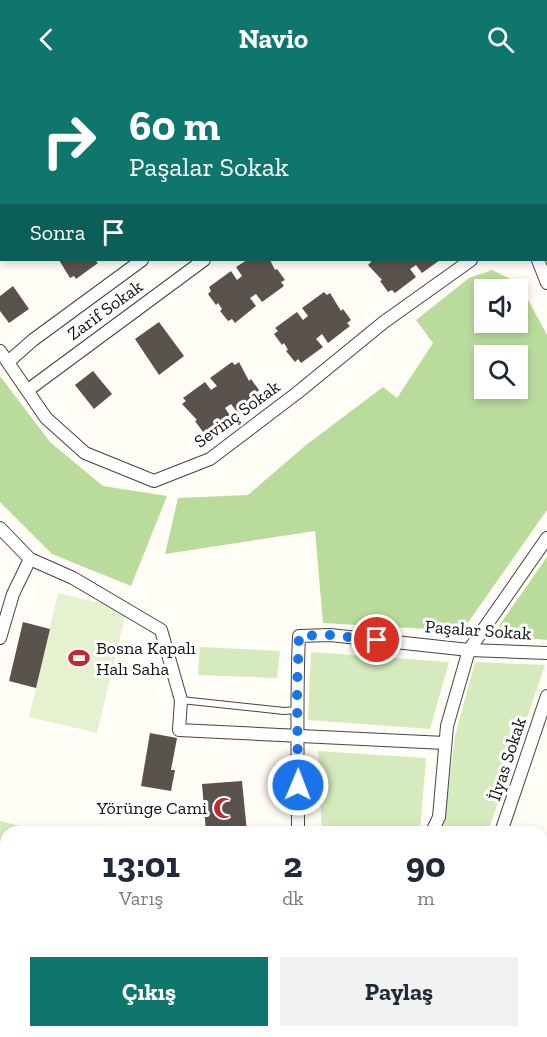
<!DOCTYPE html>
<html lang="tr">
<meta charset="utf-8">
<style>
:root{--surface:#fff;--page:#f2f2f3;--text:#1f2937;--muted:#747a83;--accent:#0f766e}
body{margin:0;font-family:"Zilla Slab",serif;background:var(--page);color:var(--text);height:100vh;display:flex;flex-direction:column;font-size:22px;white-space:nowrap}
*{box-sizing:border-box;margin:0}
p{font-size:20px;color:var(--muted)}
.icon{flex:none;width:33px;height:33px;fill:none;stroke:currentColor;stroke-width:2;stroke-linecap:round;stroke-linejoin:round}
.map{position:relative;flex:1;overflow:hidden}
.details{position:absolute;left:0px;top:748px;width:548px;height:212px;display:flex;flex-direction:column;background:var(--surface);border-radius:18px 18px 0 0;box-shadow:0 3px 9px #0003}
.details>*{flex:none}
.guide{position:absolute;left:0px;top:0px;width:548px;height:183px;box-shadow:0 3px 9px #0003;background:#0f766e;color:#fff;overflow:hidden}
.buttons{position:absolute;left:474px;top:201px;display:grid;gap:12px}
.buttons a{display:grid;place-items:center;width:54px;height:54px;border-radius:0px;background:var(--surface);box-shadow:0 3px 9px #0003;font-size:30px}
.pin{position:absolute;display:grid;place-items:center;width:51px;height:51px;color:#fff;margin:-26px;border:3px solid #fff;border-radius:50%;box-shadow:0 2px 6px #0007}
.me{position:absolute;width:66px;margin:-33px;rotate:1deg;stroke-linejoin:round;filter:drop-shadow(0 0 4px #0008)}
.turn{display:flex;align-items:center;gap:21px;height:126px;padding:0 30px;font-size:27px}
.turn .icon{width:78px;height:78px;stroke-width:2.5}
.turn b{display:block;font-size:42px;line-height:51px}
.then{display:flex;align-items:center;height:57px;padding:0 30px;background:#0003;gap:12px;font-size:22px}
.eta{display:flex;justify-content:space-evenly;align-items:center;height:102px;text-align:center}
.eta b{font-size:36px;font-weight:700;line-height:42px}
.primary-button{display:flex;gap:12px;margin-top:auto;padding:12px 30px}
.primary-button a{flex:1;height:69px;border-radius:0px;background:var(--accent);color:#fff;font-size:24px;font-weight:700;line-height:69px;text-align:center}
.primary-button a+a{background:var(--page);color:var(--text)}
header{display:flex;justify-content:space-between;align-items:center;height:78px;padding:0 30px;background:var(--accent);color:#fff;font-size:27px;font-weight:700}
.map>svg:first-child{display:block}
.green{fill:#d5ebbd}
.forest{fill:#b9dc9c;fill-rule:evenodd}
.pitch{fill:#e6f2cf}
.building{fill:#5a524d}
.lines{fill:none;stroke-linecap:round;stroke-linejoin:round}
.service-casing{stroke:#444;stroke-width:8}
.minor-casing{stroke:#444;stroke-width:14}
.tertiary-casing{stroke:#444;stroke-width:16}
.service{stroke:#fff;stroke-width:6}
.minor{stroke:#fff;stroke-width:12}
.tertiary{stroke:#fff;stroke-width:15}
.route{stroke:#1a73e8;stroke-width:10;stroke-dasharray:0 18}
.labels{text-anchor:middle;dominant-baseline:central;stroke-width:6;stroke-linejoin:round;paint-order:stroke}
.street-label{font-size:18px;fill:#111;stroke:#fff}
.poi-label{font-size:18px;fill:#111;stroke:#fff;text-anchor:start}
</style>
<header><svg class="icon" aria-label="back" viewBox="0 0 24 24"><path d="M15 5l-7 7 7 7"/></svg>Navio<svg class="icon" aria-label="search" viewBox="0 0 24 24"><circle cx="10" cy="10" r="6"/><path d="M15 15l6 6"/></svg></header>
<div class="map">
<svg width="547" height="959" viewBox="0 0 547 959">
<rect width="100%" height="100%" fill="#fffdf5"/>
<g class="green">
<polygon points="200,569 280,573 277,600 198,597"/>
<polygon points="311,574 449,584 430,651 308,642"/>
<polygon points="475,584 545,587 488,754 443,754 455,658"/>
<polygon points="318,673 426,680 420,754 322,754"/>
<polygon points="0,743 28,750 27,754 6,754 6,862 0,893"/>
<polygon points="136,954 254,954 253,959 138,959"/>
</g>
<g class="forest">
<path d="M492 192 519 205 547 257V432L462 553 323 545 315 453 165 476 178 420 248 417 306 367 383 309 397 320 433 265 416 242 469 200ZM484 212H518V244H484ZM484 278H518V310H484Z"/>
<polygon points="0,298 50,364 103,408 167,418 131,508 52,476 0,424"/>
<polygon points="547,479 547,562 500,557 497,551 503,542"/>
</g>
<polygon class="pitch" points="58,515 127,531 97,655 29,639"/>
<g class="building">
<polygon points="59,182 95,182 98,185 76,201 74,198 70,200"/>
<polygon points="247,182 270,182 275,192 277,191 285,202 281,204 284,208 262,224 256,216 250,220 256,228 235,245 232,241 228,243 220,233 222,231 218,225 216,227 208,216 211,213 209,209 231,193 237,202 242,198 236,189"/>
<polygon points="370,182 440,182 422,195 416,187 410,191 416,199 395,215 392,212 388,214 380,203 382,202 368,187 371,184"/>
<polygon points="13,208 29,231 9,245 0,233 0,218"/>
<polygon points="324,214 327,217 330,215 341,233 343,231 351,242 347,245 350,248 328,265 322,256 316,261 323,269 301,285 298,281 295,284 286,273 288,272 284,265 282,267 274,256 278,253 275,250 297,234 303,242 308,238 302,230"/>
<polygon points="159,244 184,278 159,297 135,261"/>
<polygon points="232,284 235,287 239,284 249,303 251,301 259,312 256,315 258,318 237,334 231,326 225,330 231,339 209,355 206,351 203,354 195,343 197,342 182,326 186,323 183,320 205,304 211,312 217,308 210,300"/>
<polygon points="93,293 112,316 94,331 75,307"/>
<polygon points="23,544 50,551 36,610 9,603"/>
<polygon points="150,655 177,660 171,692 175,692 171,713 141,708"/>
<polygon points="242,703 247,754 206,754 202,706"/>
<polygon points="542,864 547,866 547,915 542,914"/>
</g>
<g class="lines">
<defs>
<polyline id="service" points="181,622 284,633 297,632"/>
<g id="minor">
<polyline points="456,0 457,2"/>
<polyline points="386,2 388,0"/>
<polyline points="443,2 445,0"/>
<polyline points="0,18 2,20"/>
<polyline points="546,154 547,155"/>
<polyline points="538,182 547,205"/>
<polyline points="0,273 46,340 85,375 154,403 210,381 297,315 384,244 471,182"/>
<polyline points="8,284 33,262 142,182"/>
<polyline points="28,312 204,182"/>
<polyline points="0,450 30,481 73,500 161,552 181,622 179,652 445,665"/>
<polyline points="0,560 13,516 30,481"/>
<path d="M298 754C298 689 296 623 299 558L330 557 469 572 547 575"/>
<polyline points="432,754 439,739 447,648 469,572 547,460"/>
<polyline points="501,754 547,618"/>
<polyline points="542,834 547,836"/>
<polyline points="0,940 6,940"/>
<polyline points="542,940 547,942"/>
<polyline points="114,954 118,959"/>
</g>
<g id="tertiary">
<polyline points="67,2 69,0"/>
<polyline points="0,48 2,47"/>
</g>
</defs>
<use href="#service" class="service-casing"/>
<use href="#minor" class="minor-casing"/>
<use href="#tertiary" class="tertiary-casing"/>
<use href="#service" class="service"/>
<use href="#minor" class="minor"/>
<use href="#tertiary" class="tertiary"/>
</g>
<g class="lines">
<polyline class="route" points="298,707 297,610 299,558 330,557 377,562"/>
</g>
<defs>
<symbol id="stadium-bare" viewBox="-9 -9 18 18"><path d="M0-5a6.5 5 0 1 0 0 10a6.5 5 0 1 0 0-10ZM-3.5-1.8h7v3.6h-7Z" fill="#c4262e" stroke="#fff" stroke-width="2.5" paint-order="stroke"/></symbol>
<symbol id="mosque-bare" viewBox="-9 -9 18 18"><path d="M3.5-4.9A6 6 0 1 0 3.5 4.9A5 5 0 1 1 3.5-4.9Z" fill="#c4262e" stroke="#fff" stroke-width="2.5" paint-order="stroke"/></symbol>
</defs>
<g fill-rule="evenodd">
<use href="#stadium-bare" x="64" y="565" width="30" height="30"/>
<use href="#mosque-bare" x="209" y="715" width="30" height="30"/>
</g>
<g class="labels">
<g class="street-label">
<text transform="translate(105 232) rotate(-36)">Zarif Sokak</text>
<text transform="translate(237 336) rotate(-36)">Sevinç Sokak</text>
<text transform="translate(478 552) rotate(4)">Paşalar Sokak</text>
<text transform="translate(507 681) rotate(-72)">İlyas Sokak</text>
</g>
<g class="poi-label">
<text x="96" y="570">Bosna Kapalı<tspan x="96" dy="21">Halı Saha</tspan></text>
<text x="207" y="730" text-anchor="end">Yörünge Cami</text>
</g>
</g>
</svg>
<div class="buttons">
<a><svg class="icon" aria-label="sound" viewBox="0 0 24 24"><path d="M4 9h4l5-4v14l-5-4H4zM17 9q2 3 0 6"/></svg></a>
<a><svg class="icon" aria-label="search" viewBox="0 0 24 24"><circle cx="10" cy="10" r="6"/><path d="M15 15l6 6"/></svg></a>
</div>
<div class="pin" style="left:377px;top:562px;background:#d93025"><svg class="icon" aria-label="arrive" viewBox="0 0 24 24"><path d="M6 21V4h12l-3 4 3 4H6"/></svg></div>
<svg class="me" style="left:298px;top:707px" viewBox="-20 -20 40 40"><circle r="17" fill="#1a73e8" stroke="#fff" stroke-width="3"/><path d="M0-11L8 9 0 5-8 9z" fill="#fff"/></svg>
<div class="guide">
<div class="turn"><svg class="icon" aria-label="right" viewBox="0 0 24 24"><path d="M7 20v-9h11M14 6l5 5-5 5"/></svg><div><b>60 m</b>Paşalar Sokak</div></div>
<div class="then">Sonra<svg class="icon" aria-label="arrive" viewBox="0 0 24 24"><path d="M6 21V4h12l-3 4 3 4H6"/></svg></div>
</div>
<section class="details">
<div class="eta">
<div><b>13:01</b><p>Varış</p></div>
<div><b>2</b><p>dk</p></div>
<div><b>90</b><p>m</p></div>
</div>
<div class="primary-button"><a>Çıkış</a><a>Paylaş</a></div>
</section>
</div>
